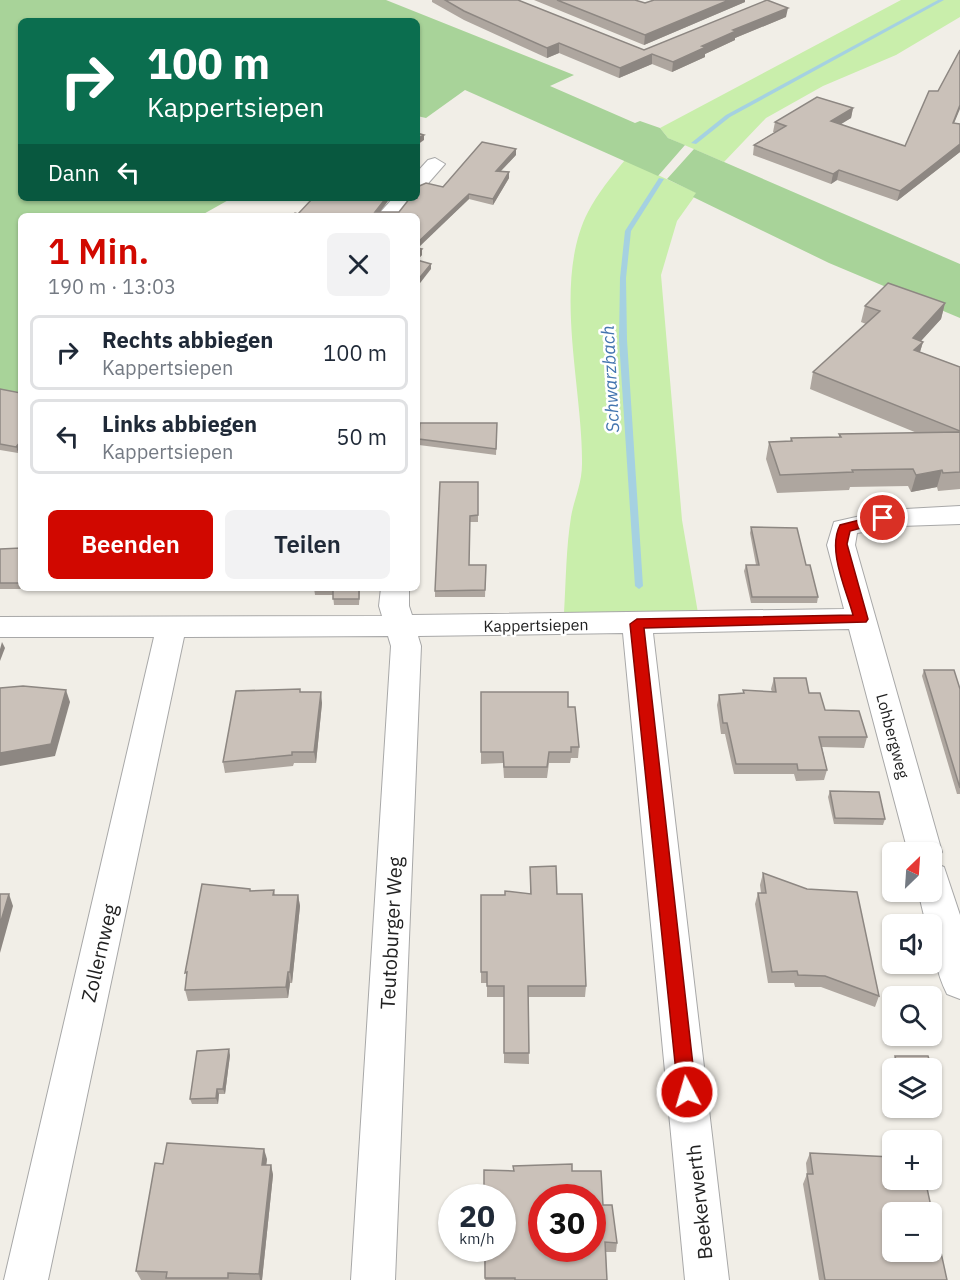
<!DOCTYPE html>
<html lang="de">
<meta charset="utf-8">
<style>
:root{--surface:#fff;--page:#f2f2f3;--text:#1f2937;--muted:#747a83;--line:#e0e1e3;--accent:#d10800}
body{margin:0;font-family:"IBM Plex Sans",sans-serif;background:var(--page);color:var(--text);height:100vh;display:flex;flex-direction:column;font-size:22px;white-space:nowrap}
*{box-sizing:border-box;margin:0}
p{font-size:20px;color:var(--muted)}
.icon{flex:none;width:33px;height:33px;fill:none;stroke:currentColor;stroke-width:2;stroke-linecap:round;stroke-linejoin:round}
.map{position:relative;flex:1;overflow:hidden}
.drawer{position:absolute;left:18px;top:213px;width:402px;height:378px;display:flex;flex-direction:column;background:var(--surface);border-radius:9px;box-shadow:0 2px 4px #0004}
.drawer>*{flex:none}
.banner{position:absolute;left:18px;top:18px;width:402px;height:183px;border-radius:9px;box-shadow:0 2px 4px #0004;background:#0b6e4f;color:#fff;overflow:hidden}
.needle{width:39px;rotate:25deg}
.fabs{position:absolute;left:882px;top:842px;display:grid;gap:12px}
.fabs a{display:grid;place-items:center;width:60px;height:60px;border-radius:9px;background:var(--surface);box-shadow:0 2px 4px #0004;font-size:30px}
.speed{position:absolute;left:438px;top:1184px;display:flex;gap:12px;font-size:30px;font-weight:700;text-align:center}
.speed>*{display:grid;place-content:center;width:78px;height:78px;border-radius:50%;background:var(--surface);box-shadow:0 2px 4px #0004;line-height:1}
.speed small{font-size:15px;font-weight:400}
.speed .limit{border:9px solid #d22;background:#fff;color:#111}
.pin{position:absolute;display:grid;place-items:center;width:51px;height:51px;color:#fff;margin:-26px;border:3px solid #fff;border-radius:50%;box-shadow:0 2px 6px #0007}
.me{position:absolute;width:66px;margin:-33px;rotate:354deg;stroke-linejoin:round;filter:drop-shadow(0 0 4px #0008)}
.turn{display:flex;align-items:center;gap:21px;height:126px;padding:0 30px;font-size:27px}
.turn .icon{width:78px;height:78px;stroke-width:2.5}
.turn b{display:block;font-size:42px;line-height:51px}
.then{display:flex;align-items:center;height:57px;padding:0 30px;background:#0003;gap:12px;font-size:22px}
.round{display:grid;place-items:center;flex:none;width:63px;height:63px;border-radius:9px;background:var(--page)}
.headline{display:flex;align-items:center;justify-content:space-between;height:102px;padding:0 30px}
h1{font-size:36px;font-weight:600;line-height:45px;color:var(--accent)}
.button{display:flex;gap:12px;margin-top:auto;padding:12px 30px}
.button a{flex:1;height:69px;border-radius:9px;background:var(--accent);color:#fff;font-size:24px;font-weight:600;line-height:69px;text-align:center}
.button a+a{background:var(--page);color:var(--text)}
ul{padding:0;list-style:none}
li{display:flex;align-items:center;gap:18px;height:75px;margin:0 12px 9px;padding:0 18px;border:3px solid var(--line);border-radius:9px}
li div{flex:1}
li b{display:block;font-size:22px}
li em{font-style:normal}
.map>svg:first-child{display:block}
.grass{fill:#c9eeab}
.forest{fill:#a8d399}
.lines{fill:none;stroke-linecap:round;stroke-linejoin:round}
.stream{fill:#a5d1e1;fill-rule:evenodd}
.minor-casing{stroke:#a8a8a8;stroke-width:2}
.minor{fill:#fff;fill-rule:evenodd}
.wall{fill:#aea69f}
.shaded-wall{fill:#8d8782}
.building{fill:#cac1b9;stroke:#8d8782;stroke-width:1.5;fill-rule:evenodd}
.route{fill:#d10800;stroke:#880500;stroke-width:1.5}
.labels{text-anchor:middle;dominant-baseline:central;stroke-width:5;stroke-linejoin:round;paint-order:stroke}
.street-label{font-size:16px;fill:#212121;stroke:#fff}
.water-label{font-size:18px;font-style:italic;fill:#4375af;stroke:#fff}
.near-street-label{font-size:20px;fill:#212121;stroke:#fff}
</style>
<div class="map">
<svg width="960" height="1280" viewBox="0 0 960 1280">
<rect width="100%" height="100%" fill="#f1eee7"/>
<g class="grass">
<polygon points="901,0 960,0 960,17 896,55 823,86 766,118 724,162 668,138 660,128"/>
<path d="M625 160 697 193 677 221 661 275 682 520 698 613H564C566 581 566 548 571 517 574 499 582 484 582 464 583 388 552 282 588 212 598 193 611 177 625 160Z"/>
</g>
<g class="forest">
<polygon points="0,0 386,0 574,75 550,86 635,123 640,121 660,128 668,138 685,145 658,176 465,90 426,118 417,116 417,21 21,21 21,198 232,198 200,216 21,216 21,394 0,393"/>
<polygon points="694,149 960,264 960,318 829,263 693,197 696,193 667,179"/>
</g>
<g class="lines">
<g class="stream">
<polygon points="938,0 944,0 730,117 696,144 691,143 726,115"/>
<polygon points="659,178 664,179 631,231 626,278 627,340 643,586 639,589 635,586 619,340 620,278 625,231"/>
</g>
<defs>
<g id="minor">
<polygon points="435,158 445,164 424,188 417,190 417,172 428,160"/>
<polygon points="393,198 414,198 398,216 377,216"/>
<path d="M960 506V524L901 526 857 533 855 545 942 852 934 863 944 867 960 915V999L947 994C936 972 932 948 932 924H926L918 891H932V852H908L849 629 653 633 729 1280H685L623 633 418 636 421 646 395 1280H351L391 646 388 636 184 637 48 1280H4L154 637H0V617L382 616 379 606 381 588H409V606L412 615 844 609 827 545 834 522 887 510Z"/>
</g>
</defs>
<use href="#minor" class="minor-casing"/>
<use href="#minor" class="minor"/>
</g>
<g class="wall">
<polygon points="432,0 518,0 644,50 786,17 735,38 735,40 705,54 705,57 672,72 652,64 619,78 559,53 547,58 464,20 432,2"/>
<polygon points="534,0 635,0 645,3 745,2 644,45"/>
<polygon points="853,108 851,118 840,124 905,146 954,123 960,124 960,152 897,201 837,180 831,184 753,155 754,145 775,132 773,132 775,122"/>
<polygon points="516,155 501,171 509,172 509,178 493,205 469,199 417,248 422,249 422,255 417,260 431,269 298,214 313,198 390,198 380,212 399,212 417,198 417,187 443,187"/>
<polygon points="945,303 941,319 921,341 923,342 920,352 960,367 960,489 938,491 937,487 911,492 908,486 850,487 849,490 777,493 766,459 769,442 790,441 791,438 839,437 839,434 917,433 810,389 813,372 866,324 861,322 865,306"/>
<polygon points="0,389 18,453 0,450"/>
<polygon points="497,423 496,455 419,445 419,439"/>
<polygon points="478,482 478,522 470,522 469,565 486,565 485,597 435,597 435,591"/>
<polygon points="751,527 806,565 818,597 817,603 751,603 744,571 746,565 756,565 750,533"/>
<polygon points="21,548 21,588 68,588 68,589 0,589 0,549"/>
<rect x="208" y="588" width="28" height="1"/>
<polygon points="314,588 360,588 359,605 334,605 333,595 315,595"/>
<polygon points="924,670 960,689 960,794 957,794 922,676"/>
<polygon points="774,678 809,693 825,710 867,737 864,748 822,747 827,770 824,780 796,781 794,774 734,774 725,734 721,734 717,705 719,695 743,693 743,690 772,692 771,689"/>
<polygon points="300,692 322,703 316,763 294,763 293,766 225,773 223,762"/>
<polygon points="481,692 568,707 579,747 578,758 571,758 570,763 549,763 547,778 504,778 503,763 481,764"/>
<polygon points="830,791 885,819 883,825 834,824 828,797"/>
<polygon points="530,867 557,894 586,986 585,997 528,997 529,1064 504,1063 504,997 487,997 487,983 481,983 481,895 505,895 530,894"/>
<polygon points="763,873 879,996 875,1007 821,987 795,987 794,983 768,983 755,904 758,893 761,893 760,885"/>
<polygon points="274,890 275,895 298,895 300,906 292,983 290,983 288,998 188,1001 185,990 250,891"/>
<polygon points="230,1055 225,1094 219,1094 218,1104 192,1104 190,1099"/>
<polygon points="895,1056 928,1056 941,1098 938,1103 932,1104 932,1068 894,1068 893,1062"/>
<polygon points="810,1153 947,1280 819,1280 803,1184 807,1174 806,1163"/>
<polygon points="267,1159 266,1165 271,1165 273,1175 262,1280 141,1280 136,1271"/>
<polygon points="572,1171 603,1205 617,1243 616,1252 606,1252 607,1280 485,1280 484,1248"/>
</g>
<g class="shaded-wall">
<polygon points="729,0 745,0 745,2 644,45 645,35"/>
<polygon points="788,8 786,17 735,38 735,40 705,54 705,57 672,72 673,62 733,30"/>
<polygon points="559,43 559,53 547,58 547,48"/>
<polygon points="652,54 652,64 619,78 620,68"/>
<polygon points="960,105 960,109 950,133 953,123"/>
<polygon points="853,108 851,118 830,131 831,121"/>
<polygon points="424,135 424,140 417,145 417,139"/>
<polygon points="960,144 960,152 897,201 900,191"/>
<polygon points="516,149 516,155 496,176 496,171"/>
<polygon points="839,170 837,180 831,184 833,174"/>
<polygon points="509,172 509,178 493,205 493,199"/>
<polygon points="469,194 469,199 417,249 417,243"/>
<polygon points="386,198 390,198 377,216 375,212"/>
<polygon points="422,249 422,255 417,260 417,254"/>
<polygon points="431,264 431,269 417,287 417,281"/>
<polygon points="945,303 941,319 908,355 913,338"/>
<polygon points="923,342 918,358 914,350"/>
<polygon points="21,441 21,449 18,453 16,447"/>
<polygon points="942,470 937,487 911,492 916,475"/>
<polygon points="2,642 5,648 0,661 0,649"/>
<polygon points="66,690 70,702 55,756 0,766 0,753"/>
<polygon points="321,692 322,703 316,763 314,752"/>
<polygon points="9,894 13,906 0,953 0,924"/>
<polygon points="298,895 300,906 292,983 290,972"/>
<polygon points="288,972 290,983 288,998 286,987"/>
<polygon points="229,1049 230,1055 225,1094 223,1089"/>
<polygon points="217,1089 219,1094 218,1104 216,1098"/>
<polygon points="264,1149 267,1159 265,1175 262,1165"/>
<polygon points="271,1165 273,1175 262,1280 260,1280 259,1274"/>
</g>
<g class="building">
<polygon points="445,0 518,0 644,50 767,0 788,8 733,30 736,31 702,46 706,47 673,62 652,54 620,68 559,43 547,48 464,11"/>
<polygon points="557,0 635,0 645,3 654,0 729,0 645,35"/>
<polygon points="960,50 960,105 953,123 960,124 960,144 900,191 839,170 833,174 754,145 786,126 775,122 817,97 853,108 831,121 905,146 929,91 938,91"/>
<polygon points="417,133 424,135 417,139"/>
<polygon points="482,142 516,149 496,171 509,172 493,199 469,194 417,243 417,216 292,216 295,213 298,214 313,198 386,198 375,212 399,212 410,198 417,198 417,186 417,187 426,183 443,187"/>
<polygon points="417,248 422,249 417,254"/>
<polygon points="417,260 431,264 417,281"/>
<polygon points="888,283 945,303 913,338 923,342 914,350 960,367 960,431 813,372 880,311 865,306"/>
<polygon points="0,389 21,393 21,441 16,447 0,444"/>
<polygon points="420,423 497,423 496,449 419,439"/>
<polygon points="960,432 960,472 943,473 942,470 916,475 913,469 852,470 853,472 780,475 769,442 792,441 791,438 841,437 839,434"/>
<polygon points="440,482 478,482 478,515 470,516 469,565 486,565 485,590 435,591"/>
<polygon points="751,527 797,528 806,565 810,565 818,597 752,597 746,565 759,565"/>
<polygon points="21,548 21,583 0,583 0,549"/>
<polygon points="314,588 359,588 359,599 333,599 333,589 314,589"/>
<polygon points="924,670 954,670 960,689 960,788"/>
<polygon points="774,678 806,678 809,693 820,693 825,710 859,711 867,737 819,737 827,770 798,770 797,764 736,764 727,723 723,723 719,695 744,693 743,690 776,692"/>
<polygon points="23,686 66,690 51,744 0,753 0,688"/>
<polygon points="300,689 300,692 321,692 314,752 292,752 292,755 223,762 236,691"/>
<polygon points="481,692 568,692 568,707 575,707 579,747 571,747 571,752 549,752 547,767 504,767 503,752 481,752"/>
<polygon points="830,791 879,792 885,819 835,818"/>
<polygon points="556,866 557,894 582,894 586,986 528,986 529,1053 504,1053 504,986 487,986 487,972 481,972 481,895 505,895 505,891 531,894 530,867"/>
<polygon points="763,873 807,889 857,892 879,996 825,976 798,975 797,971 772,972 758,893 766,893"/>
<polygon points="202,884 250,889 250,891 274,890 273,895 298,895 290,972 288,972 286,987 185,990 187,972 185,973"/>
<polygon points="0,894 9,894 0,924"/>
<polygon points="229,1049 223,1089 217,1089 216,1098 190,1099 197,1051"/>
<polygon points="895,1056 928,1056 941,1098 932,1098 932,1068 898,1068"/>
<polygon points="167,1143 264,1149 262,1165 271,1165 259,1274 228,1273 228,1278 166,1278 167,1272 136,1271 155,1163 163,1164"/>
<path d="M810 1153 892 1157V1179H925L947 1280H825L807 1174H813ZM892 1212H932V1251H892Z"/>
<path d="M572 1164V1171H601L603 1205H612L617 1243 605 1242 607 1280H515V1278H485V1248H502V1197H484V1170L514 1171 513 1166ZM542 1197H592V1248H542Z"/>
</g>
<path class="route" d="M883 514 887 516V521L850 531 847 544 868 619 866 622 644 628 696 1092 693 1098 687 1101 681 1098 678 1092 630 624 637 619 853 615C846 589 827 550 840 525Z"/>
<g class="labels">
<g class="street-label">
<text transform="translate(536 625) rotate(-1)">Kappertsiepen</text>
<text transform="translate(893 736) rotate(75)">Lohbergweg</text>
</g>
<g class="water-label">
<text transform="translate(610 379) rotate(-93)">Schwarzbach</text>
</g>
<g class="near-street-label">
<text transform="translate(391 933) rotate(-87)">Teutoburger Weg</text>
<text transform="translate(99 953) rotate(-77)">Zollernweg</text>
<text transform="translate(699 1202) rotate(-96)">Beekerwerth</text>
</g>
</g>
</svg>
<div class="fabs">
<a><svg class="needle" viewBox="-14 -14 28 28"><path d="M0-13l5 13h-10z" fill="#e53935"/><path d="M0 13l5-13h-10z" fill="#747a83"/></svg></a>
<a><svg class="icon" aria-label="sound" viewBox="0 0 24 24"><path d="M4 9h4l5-4v14l-5-4H4zM17 9q2 3 0 6"/></svg></a>
<a><svg class="icon" aria-label="search" viewBox="0 0 24 24"><circle cx="10" cy="10" r="6"/><path d="M15 15l6 6"/></svg></a>
<a><svg class="icon" aria-label="layers" viewBox="0 0 24 24"><path d="M12 4l9 5-9 5-9-5zM3 14l9 5 9-5"/></svg></a>
<a>+</a>
<a>−</a>
</div>
<div class="speed"><div>20<small>km/h</small></div><div class="limit">30</div></div>
<div class="pin" style="left:883px;top:518px;background:#d93025"><svg class="icon" aria-label="arrive" viewBox="0 0 24 24"><path d="M6 21V4h12l-3 4 3 4H6"/></svg></div>
<svg class="me" style="left:687px;top:1092px" viewBox="-20 -20 40 40"><circle r="17" fill="#d10800" stroke="#fff" stroke-width="3"/><path d="M0-11L8 9 0 5-8 9z" fill="#fff"/></svg>
<div class="banner">
<div class="turn"><svg class="icon" aria-label="right" viewBox="0 0 24 24"><path d="M7 20v-9h11M14 6l5 5-5 5"/></svg><div><b>100 m</b>Kappertsiepen</div></div>
<div class="then">Dann<svg class="icon" aria-label="left" viewBox="0 0 24 24"><path d="M17 20v-9H6M10 6l-5 5 5 5"/></svg></div>
</div>
<section class="drawer">
<div class="headline"><div><h1>1 Min.</h1><p>190 m · 13:03</p></div><a class="round"><svg class="icon" aria-label="close" viewBox="0 0 24 24"><path d="M6 6l12 12M18 6L6 18"/></svg></a></div>
<ul>
<li><svg class="icon" aria-label="right" viewBox="0 0 24 24"><path d="M7 20v-9h11M14 6l5 5-5 5"/></svg><div><b>Rechts abbiegen</b><p>Kappertsiepen</p></div><em>100 m</em></li>
<li><svg class="icon" aria-label="left" viewBox="0 0 24 24"><path d="M17 20v-9H6M10 6l-5 5 5 5"/></svg><div><b>Links abbiegen</b><p>Kappertsiepen</p></div><em>50 m</em></li>
</ul>
<div class="button"><a>Beenden</a><a>Teilen</a></div>
</section>
</div>
